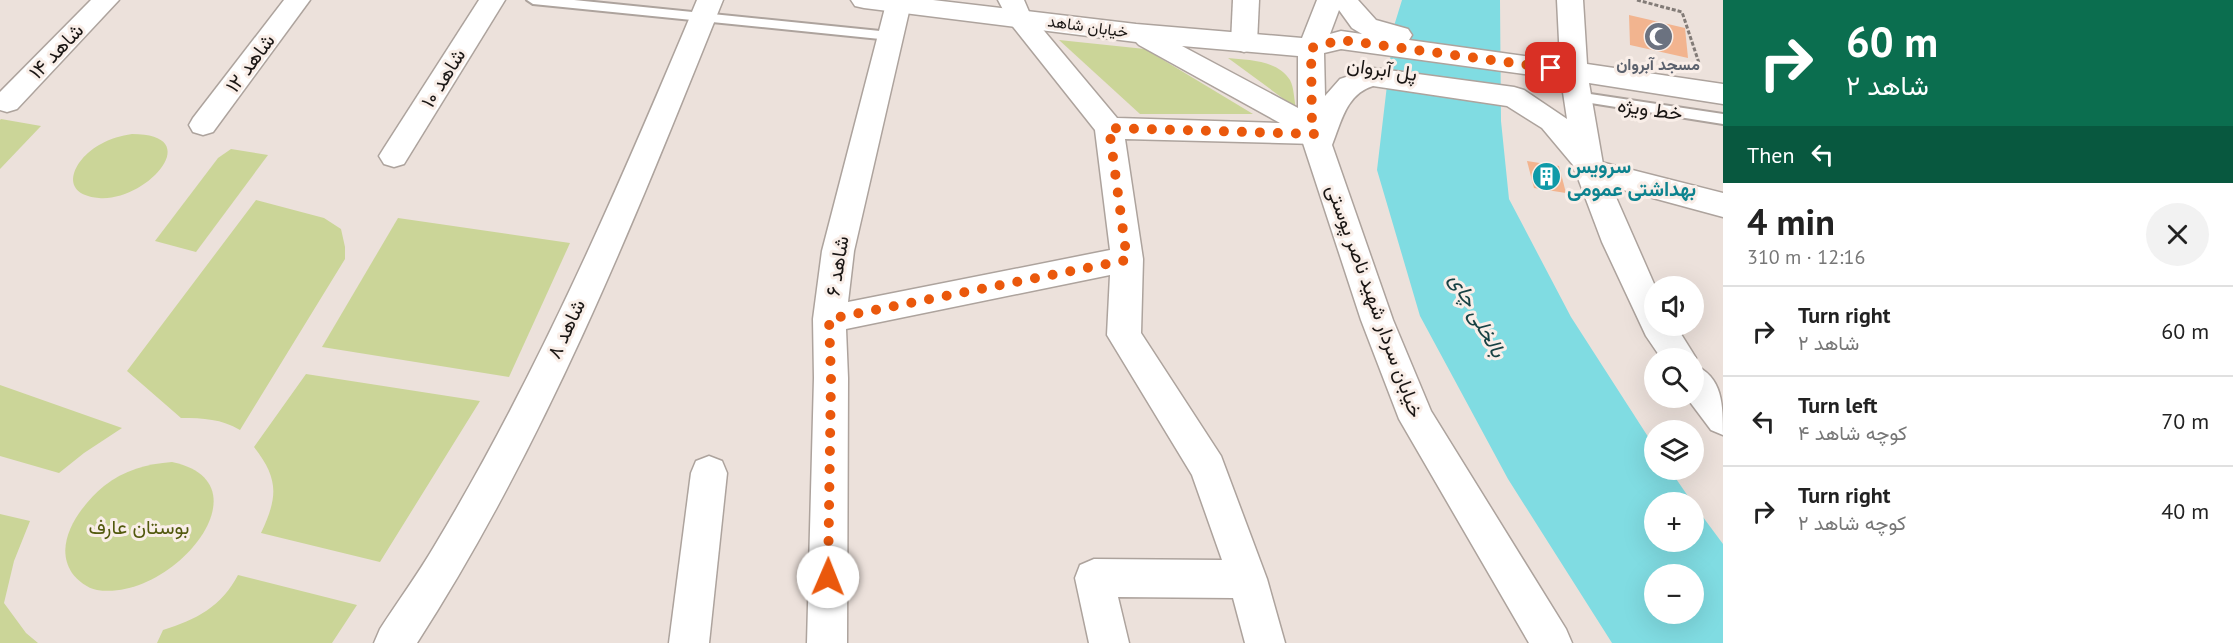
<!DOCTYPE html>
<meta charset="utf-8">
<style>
:root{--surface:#fff;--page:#f2f2f2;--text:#222;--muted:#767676;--line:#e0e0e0}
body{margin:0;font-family:"PT Sans",Vazirmatn,sans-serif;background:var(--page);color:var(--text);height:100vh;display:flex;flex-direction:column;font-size:22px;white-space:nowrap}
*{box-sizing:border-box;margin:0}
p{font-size:20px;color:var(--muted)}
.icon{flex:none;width:33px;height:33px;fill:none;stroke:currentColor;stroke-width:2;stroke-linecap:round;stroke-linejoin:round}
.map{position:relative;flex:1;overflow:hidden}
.side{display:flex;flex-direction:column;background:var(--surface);width:510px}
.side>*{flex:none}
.banner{background:#0b6e4f;color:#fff;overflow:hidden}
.fabs{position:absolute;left:1644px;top:276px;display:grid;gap:12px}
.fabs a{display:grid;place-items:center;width:60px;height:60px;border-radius:50%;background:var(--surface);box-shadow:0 6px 24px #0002;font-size:30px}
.pin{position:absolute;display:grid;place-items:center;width:51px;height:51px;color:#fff;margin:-26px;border-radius:12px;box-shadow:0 3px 9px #0006}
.me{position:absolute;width:66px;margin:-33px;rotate:1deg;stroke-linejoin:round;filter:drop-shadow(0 0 4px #0008)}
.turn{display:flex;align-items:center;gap:21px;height:126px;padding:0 24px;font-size:27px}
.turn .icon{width:78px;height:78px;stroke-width:2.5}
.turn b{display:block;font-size:42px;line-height:51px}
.then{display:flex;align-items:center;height:57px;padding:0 24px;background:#0003;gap:12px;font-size:22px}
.round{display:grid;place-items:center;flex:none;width:63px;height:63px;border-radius:32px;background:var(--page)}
.summary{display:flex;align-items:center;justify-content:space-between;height:102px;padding:0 24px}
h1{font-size:36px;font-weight:700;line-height:45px}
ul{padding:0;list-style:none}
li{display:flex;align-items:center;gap:18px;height:90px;padding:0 24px;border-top:2px solid var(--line)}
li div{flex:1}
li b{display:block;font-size:22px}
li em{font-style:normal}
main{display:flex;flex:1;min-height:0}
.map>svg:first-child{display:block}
.green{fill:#cbd598}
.water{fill:#80dce2;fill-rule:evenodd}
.building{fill:#f2b48f}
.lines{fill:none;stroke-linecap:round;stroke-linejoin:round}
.service-casing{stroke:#ada39d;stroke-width:4}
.minor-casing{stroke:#ada39d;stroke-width:3}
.tertiary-casing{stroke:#ada39d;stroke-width:3}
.secondary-casing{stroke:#ada39d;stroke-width:3}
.path{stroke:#827b77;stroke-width:3;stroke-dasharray:4 2;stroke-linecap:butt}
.service{fill:#fff;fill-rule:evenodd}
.minor{fill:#fff;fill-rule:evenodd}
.tertiary{fill:#fff;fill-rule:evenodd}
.secondary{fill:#fff;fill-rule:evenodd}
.route{stroke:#ea580c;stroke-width:10;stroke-dasharray:0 18}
.labels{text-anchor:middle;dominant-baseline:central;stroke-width:6;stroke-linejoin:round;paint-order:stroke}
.far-street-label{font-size:16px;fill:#1a1614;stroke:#f9eee8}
.far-worship-label{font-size:16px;font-weight:bold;fill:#5b616d;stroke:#f9eee8}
.street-label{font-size:20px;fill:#1a1614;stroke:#f9eee8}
.culture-label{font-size:20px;font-weight:bold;fill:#0d838f;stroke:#f9eee8;text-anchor:start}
.park-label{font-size:20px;fill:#52590e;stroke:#f9eee8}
.water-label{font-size:21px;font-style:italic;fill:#174244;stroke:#f9eee8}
</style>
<main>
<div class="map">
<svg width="1723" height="643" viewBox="0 0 1723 643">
<rect width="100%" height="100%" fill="#ece1db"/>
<g class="green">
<polygon points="1059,40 1145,49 1253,114 1140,114"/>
<path d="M1228 58C1248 60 1278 60 1290 80 1294 87 1294 100 1296 108Z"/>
<polygon points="1,119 41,126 0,169 0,120"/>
<path d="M132 134C208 134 146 202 99 198 55 194 75 157 101 144 111 138 121 136 132 134Z"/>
<polygon points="231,149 268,155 196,252 155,241 218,158"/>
<path d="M256 200 324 218 341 229 345 247V259L240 430C221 419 204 418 181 418L127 371Z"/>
<polygon points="398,218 570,243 509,377 322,347"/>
<path d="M306 374 480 401 380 562 261 533C278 497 279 479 254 447Z"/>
<polygon points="0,385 122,428 84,453 59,473 0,456"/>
<path d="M172 462C271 483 172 602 97 590 87 588 78 581 72 573 52 543 81 505 104 486 124 470 147 464 172 462Z"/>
<polygon points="0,514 30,521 14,561 4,603 26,633 38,643 0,643"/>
<path d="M238 575 357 605 332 643H157L163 630C196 620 222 606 238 575Z"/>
</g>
<path class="water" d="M1402 0H1500L1501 121 1509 199 1571 317 1654 446V470H1670L1692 502H1654V542H1694V505L1723 544V643H1612L1508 479 1420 316 1377 170 1394 26ZM1654 574H1694V614H1654Z"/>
<g class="building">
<polygon points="1629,15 1685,28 1688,58 1630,45"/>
<polygon points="1527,161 1559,166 1566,193 1534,188"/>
</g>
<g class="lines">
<defs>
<g id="service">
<polygon points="527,0 574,0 890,32 897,36 890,40 533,4"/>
<polygon points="1577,92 1723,114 1723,124 1572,100 1570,97"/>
</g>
<g id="minor">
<polygon points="91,0 119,0 17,109 7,112 0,110 0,92"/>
<polygon points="284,0 310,0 213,132 203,135 193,132 189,125 193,118"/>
<polygon points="479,0 505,0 404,164 394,167 384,164 379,156 384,148"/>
<polygon points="887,0 909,0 911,3 854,251 848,302 1110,250 1095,130 1010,23 998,0 1024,0 1030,14 1117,118 1315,124 1325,127 1329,134 1325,141 1315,144 1125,139 1143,259 1141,333 1221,456 1267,579 1285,643 1245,643 1233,598 1118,597 1129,643 1089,643 1075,578 1080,565 1094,559 1222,560 1192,475 1107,335 1110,275 846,329 848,378 847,643 807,643 814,378 813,319 822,251"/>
<polygon points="1233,0 1259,0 1257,43 1253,49 1244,52 1235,49 1231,43"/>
<polygon points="1589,159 1723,193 1723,217 1579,178 1574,170 1579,162"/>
<polygon points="709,456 722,461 727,473 709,643 669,643 691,473 696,461"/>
</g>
<path id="tertiary" d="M697 0H723C635 219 546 443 417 643H374L380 629C398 601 418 574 435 545 539 372 619 186 697 0Z"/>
<g id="secondary">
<path d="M851 0H933L1136 24 1302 38 1317 0H1358L1376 20 1408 29 1412 35 1409 40 1560 61 1557 0H1583L1587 64 1723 84V104L1589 83 1604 170 1655 286 1654 326H1676L1696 358 1694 363V358H1661L1646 336 1602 242 1573 165 1542 128 1507 106 1373 86C1346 94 1341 123 1332 145L1393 320 1431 411 1566 629 1572 643H1529L1399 419 1361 320 1300 134 1139 45 1136 42 864 8 855 6ZM1339 10 1352 28 1362 34 1341 31 1330 34ZM1182 46 1298 56V108ZM1341 49 1561 79 1567 119 1524 90 1514 87 1373 68 1340 79 1325 96 1324 53Z"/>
<path d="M1694 365C1723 377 1723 405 1723 435L1711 430 1687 398H1694Z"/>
</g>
</defs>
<use href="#service" class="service-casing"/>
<use href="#minor" class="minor-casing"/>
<use href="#tertiary" class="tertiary-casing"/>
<use href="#secondary" class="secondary-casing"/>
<polyline class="path" points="1637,0 1682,12 1700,66"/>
<use href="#service" class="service"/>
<use href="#minor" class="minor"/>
<use href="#tertiary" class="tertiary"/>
<use href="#secondary" class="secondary"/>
</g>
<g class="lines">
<polyline class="route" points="828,577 831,378 829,319 1127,260 1109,128 1315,134 1312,128 1311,48 1341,40 1551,68"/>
</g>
<defs>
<symbol id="mosque-disc" viewBox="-11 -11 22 22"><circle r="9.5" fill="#6b7280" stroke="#f9eee8"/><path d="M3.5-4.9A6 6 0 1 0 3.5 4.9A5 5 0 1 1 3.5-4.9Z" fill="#fff"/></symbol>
<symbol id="building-disc" viewBox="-11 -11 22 22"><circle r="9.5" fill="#0f9aa8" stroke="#f9eee8"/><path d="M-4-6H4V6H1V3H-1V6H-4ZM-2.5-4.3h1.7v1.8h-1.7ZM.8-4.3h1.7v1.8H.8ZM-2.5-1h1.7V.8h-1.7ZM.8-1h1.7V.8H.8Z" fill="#fff"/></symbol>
</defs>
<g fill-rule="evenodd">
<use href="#mosque-disc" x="1642" y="20" width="33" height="33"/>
<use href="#building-disc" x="1530" y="160" width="33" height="33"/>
</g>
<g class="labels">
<g class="far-street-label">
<text transform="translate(1088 26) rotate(8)">خیابان شاهد</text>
</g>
<g class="far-worship-label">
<text x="1658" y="64">مسجد آبروان</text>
</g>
<g class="street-label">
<text transform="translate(56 51) rotate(-46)">شاهد ۱۴</text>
<text transform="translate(250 63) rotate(-53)">شاهد ۱۲</text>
<text transform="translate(1382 69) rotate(8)">پل آبروان</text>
<text transform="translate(443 78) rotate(-58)">شاهد ۱۰</text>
<text transform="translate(1650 109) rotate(8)">خط ویژه</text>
<text transform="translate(837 266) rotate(-81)">شاهد ۶</text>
<text transform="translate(1375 301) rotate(70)">خیابان سردار شهید ناصر پوستی</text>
<text transform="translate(566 329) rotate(-65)">شاهد ۸</text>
</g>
<g class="culture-label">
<text x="1567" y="166">سرویس<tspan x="1567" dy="23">بهداشتی عمومی</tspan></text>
</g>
<g class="park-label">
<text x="139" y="527">بوستان عارف</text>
</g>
<g class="water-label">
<text transform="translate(1478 315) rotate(61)">بالخلی چای</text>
</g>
</g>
</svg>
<div class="fabs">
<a><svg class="icon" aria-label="sound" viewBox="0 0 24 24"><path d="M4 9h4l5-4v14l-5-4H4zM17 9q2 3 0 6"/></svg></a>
<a><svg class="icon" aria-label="search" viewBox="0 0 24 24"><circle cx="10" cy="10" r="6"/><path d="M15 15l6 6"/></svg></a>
<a><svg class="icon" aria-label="layers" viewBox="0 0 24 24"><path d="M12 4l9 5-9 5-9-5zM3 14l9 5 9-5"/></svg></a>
<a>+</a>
<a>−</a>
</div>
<div class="pin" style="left:1551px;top:68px;background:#d93025"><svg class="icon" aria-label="arrive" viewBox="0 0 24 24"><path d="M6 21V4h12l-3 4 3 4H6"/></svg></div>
<svg class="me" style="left:828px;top:577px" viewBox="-20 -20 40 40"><circle r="19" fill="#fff"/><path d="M0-13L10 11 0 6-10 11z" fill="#ea580c"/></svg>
</div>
<section class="side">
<div class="banner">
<div class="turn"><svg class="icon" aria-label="right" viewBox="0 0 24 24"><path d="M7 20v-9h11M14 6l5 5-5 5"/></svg><div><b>60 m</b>شاهد ۲</div></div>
<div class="then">Then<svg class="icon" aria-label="left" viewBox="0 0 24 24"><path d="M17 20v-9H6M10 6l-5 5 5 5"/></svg></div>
</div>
<div class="summary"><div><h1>4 min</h1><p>310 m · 12:16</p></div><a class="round"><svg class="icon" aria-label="close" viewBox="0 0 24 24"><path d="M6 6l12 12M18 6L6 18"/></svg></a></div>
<ul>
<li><svg class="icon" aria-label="right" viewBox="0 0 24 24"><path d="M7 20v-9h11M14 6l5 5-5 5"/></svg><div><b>Turn right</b><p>شاهد ۲</p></div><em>60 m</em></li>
<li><svg class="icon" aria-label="left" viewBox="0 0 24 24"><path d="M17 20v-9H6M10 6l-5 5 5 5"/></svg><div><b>Turn left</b><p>کوچه شاهد ۴</p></div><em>70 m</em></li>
<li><svg class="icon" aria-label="right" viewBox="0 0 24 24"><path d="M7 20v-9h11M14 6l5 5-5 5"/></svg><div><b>Turn right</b><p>کوچه شاهد ۲</p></div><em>40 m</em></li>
</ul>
</section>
</main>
